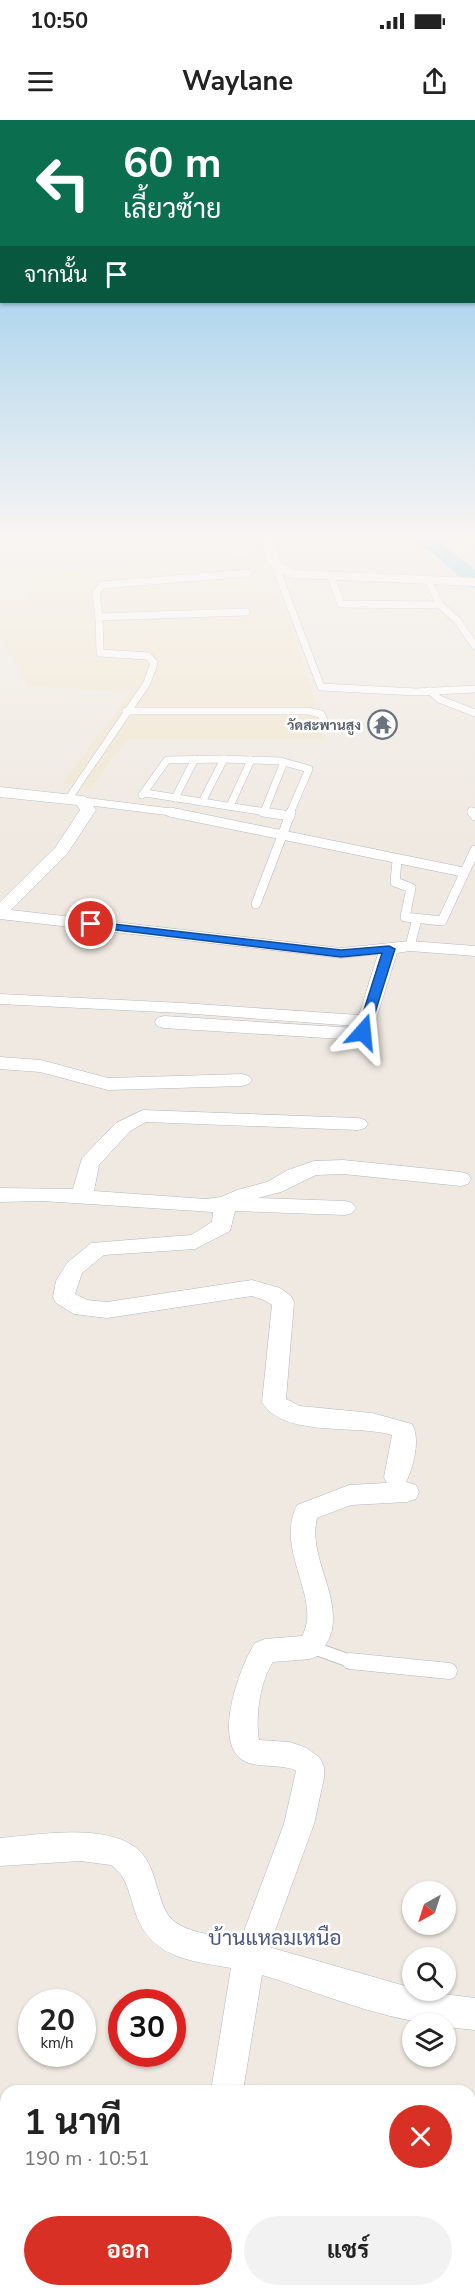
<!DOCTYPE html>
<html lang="th">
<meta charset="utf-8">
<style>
:root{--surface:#fff;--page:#f2f2f2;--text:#222;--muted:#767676;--accent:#d93025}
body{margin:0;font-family:"Nunito Sans",Sarabun,sans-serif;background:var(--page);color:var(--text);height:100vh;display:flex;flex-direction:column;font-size:22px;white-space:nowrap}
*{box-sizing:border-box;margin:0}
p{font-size:20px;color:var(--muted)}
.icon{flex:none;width:33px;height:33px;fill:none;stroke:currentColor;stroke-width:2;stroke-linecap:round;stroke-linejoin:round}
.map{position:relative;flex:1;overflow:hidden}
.drawer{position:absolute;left:0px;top:1965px;width:476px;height:212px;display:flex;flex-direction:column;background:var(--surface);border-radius:18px 18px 0 0;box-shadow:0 2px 4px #0004}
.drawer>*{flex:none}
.banner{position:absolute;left:0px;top:0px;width:476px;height:183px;box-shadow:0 2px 4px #0004;background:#0b6e4f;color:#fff;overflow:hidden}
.needle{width:39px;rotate:219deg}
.buttons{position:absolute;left:402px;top:1761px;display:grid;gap:12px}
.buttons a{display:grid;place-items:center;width:54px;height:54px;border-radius:50%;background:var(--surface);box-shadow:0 2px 4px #0004;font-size:30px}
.speed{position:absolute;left:18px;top:1869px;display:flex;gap:12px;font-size:30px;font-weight:700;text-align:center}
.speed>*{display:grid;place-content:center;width:78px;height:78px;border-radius:50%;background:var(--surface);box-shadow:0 2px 4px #0004;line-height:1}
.speed small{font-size:15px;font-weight:400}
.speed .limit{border:9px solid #d22;background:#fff;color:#111}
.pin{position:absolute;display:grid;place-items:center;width:51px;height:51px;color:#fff;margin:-26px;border:3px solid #fff;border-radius:50%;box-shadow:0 2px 6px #0007}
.me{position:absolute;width:66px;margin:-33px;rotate:18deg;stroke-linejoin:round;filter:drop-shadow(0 0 4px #0008)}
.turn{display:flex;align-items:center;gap:21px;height:126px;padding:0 24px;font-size:27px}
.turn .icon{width:78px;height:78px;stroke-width:2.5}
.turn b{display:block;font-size:42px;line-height:51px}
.then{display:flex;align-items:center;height:57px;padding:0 24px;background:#0003;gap:12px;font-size:22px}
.round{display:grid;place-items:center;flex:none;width:63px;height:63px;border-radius:32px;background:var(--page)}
.summary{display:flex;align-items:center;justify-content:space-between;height:102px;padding:0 24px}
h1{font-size:36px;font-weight:700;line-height:45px}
.primary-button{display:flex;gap:12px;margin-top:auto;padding:12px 24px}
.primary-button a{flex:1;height:69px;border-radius:36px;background:var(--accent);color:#fff;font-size:24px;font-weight:700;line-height:69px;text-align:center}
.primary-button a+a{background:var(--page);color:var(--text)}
.status{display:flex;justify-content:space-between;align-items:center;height:42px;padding:0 30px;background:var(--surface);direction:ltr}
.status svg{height:16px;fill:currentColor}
header{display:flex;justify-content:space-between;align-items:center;height:78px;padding:0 24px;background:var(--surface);font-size:27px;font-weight:700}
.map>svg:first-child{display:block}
.education{fill:#f0e6d1}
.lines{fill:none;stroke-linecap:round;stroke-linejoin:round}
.river{fill:#75cff0;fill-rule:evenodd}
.service-far3-casing{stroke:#b4b7c1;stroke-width:8}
.service-far2-casing{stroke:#b4b7c1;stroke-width:10}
.service-far1-casing{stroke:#b4b7c1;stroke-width:14}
.service-casing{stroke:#b4b7c1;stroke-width:17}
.minor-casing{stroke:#b4b7c1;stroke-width:1}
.service-far3{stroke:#fff;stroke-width:7}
.service-far2{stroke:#fff;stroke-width:9}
.service-far1{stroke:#fff;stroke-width:12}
.service{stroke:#fff;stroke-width:16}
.minor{fill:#fff;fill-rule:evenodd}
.route{fill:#1a73e8;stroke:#114b97;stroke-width:1.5}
.labels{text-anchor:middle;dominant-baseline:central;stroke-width:5;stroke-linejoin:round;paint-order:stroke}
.far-worship-label{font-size:14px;font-weight:bold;fill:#5b616d;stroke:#fff;text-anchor:end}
.near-quarter-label{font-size:21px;fill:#4d5680;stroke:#fff}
</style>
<div class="status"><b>10:50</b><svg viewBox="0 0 49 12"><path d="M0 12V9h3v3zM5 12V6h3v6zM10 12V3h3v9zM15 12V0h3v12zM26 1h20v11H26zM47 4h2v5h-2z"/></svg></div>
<header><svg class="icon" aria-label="menu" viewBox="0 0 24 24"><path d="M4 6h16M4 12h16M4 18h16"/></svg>Waylane<svg class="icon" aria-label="share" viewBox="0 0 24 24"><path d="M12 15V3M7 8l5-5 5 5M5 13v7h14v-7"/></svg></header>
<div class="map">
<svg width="475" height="2176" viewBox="0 0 475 2176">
<rect width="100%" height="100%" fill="#efe9e1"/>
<polygon class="education" points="264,438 287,495 311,567 325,619 127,619 91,668 63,663 131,572 27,566 16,543 0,520 0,481 28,480 31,458 132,445"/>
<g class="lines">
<polygon class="river" points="407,413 429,413 475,450 475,468 468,466 449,447"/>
<defs>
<g id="service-far3">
<polyline points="280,451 279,456 321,567 416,572 475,569"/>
<polyline points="331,457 341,484 440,485"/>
<polyline points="428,460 440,485 457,500 475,526"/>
<polyline points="99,497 96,473 102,465 248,453"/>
<polyline points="430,571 439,579 475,593"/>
<polyline points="126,591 308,591 321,594 327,607"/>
<polyline points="145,673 272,693"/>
<polyline points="142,675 167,640 224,639"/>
<polyline points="69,678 147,563 154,543 148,536 100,533 99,497 246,492"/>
<polyline points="175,678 195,639"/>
<polyline points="83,681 179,693"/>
<polyline points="202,682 224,639 280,641 309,649 290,693"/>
<polyline points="230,686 251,640"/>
<polyline points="471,691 473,693"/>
<polyline points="264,692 284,642"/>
</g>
<g id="service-far2">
<polyline points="170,692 463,752"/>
<polyline points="263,692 290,696"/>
<polyline points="472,692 475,696"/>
<polyline points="397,741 395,762 411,768 405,797 442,801 475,730"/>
<polyline points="256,784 291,692"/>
<polyline points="410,826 417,799"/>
</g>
<polyline id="service-far1" points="311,1527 350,1541 364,1542"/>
<polyline id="service" points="350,1541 449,1551"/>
<g id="minor">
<path d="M260 413H272L281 443 295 450 475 458V466L294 458C266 451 266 440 260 413Z"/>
<polygon points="0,667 83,676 88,678 96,690 67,734 11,790 341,828 410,821 475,826 475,836 410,831 397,833 372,912 370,916 358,920 164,908 157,906 155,902 157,898 164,896 355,908 356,906 182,893 0,884 0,874 182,883 359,895 378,834 341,838 0,799 0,782 55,728 80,690 77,685 0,677"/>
<polygon points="0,937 41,940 108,958 242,954 249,956 252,960 249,964 242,966 108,970 40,952 0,949"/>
<path d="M143 990 358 998 365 1000 368 1004 365 1008 358 1010 146 1002 130 1011 99 1045 94 1071 206 1079 221 1077 237 1070 267 1062 288 1050 314 1041 343 1040 461 1052 468 1054 471 1059 468 1064 461 1066 343 1054 316 1055 281 1072 258 1078 345 1081 352 1083 356 1088 352 1093 345 1095 235 1091 230 1111 195 1129 104 1135 82 1153 75 1174 87 1180 107 1182 252 1160 280 1168 291 1176 294 1182 286 1279 300 1286 372 1293 412 1304C421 1319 413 1348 406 1362L416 1365 419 1372 416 1379 407 1382 351 1385 317 1398C308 1436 339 1471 332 1510 330 1519 324 1527 320 1535L310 1539 273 1542C260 1561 255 1597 259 1620L290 1622 307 1628 320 1638 324 1647V1658L314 1704 269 1827 412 1868V1870L475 1878V1910L446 1907V1904C390 1904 316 1871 262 1855L243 1971H211L231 1848C185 1840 147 1837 133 1785 128 1769 126 1756 111 1745L80 1741 0 1746V1718C38 1715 102 1703 135 1727 160 1745 155 1788 175 1802 193 1815 219 1815 241 1819L284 1704 296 1651C286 1644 261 1648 246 1642 210 1626 240 1546 255 1523L265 1519 302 1516C323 1480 274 1430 297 1385L349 1365 387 1363 384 1357 392 1315C357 1304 282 1318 262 1282L272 1185 264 1180 252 1176 107 1198 74 1194 56 1183 53 1177 56 1161 67 1143 91 1123 191 1115 212 1102 213 1092 42 1081 0 1082V1068L73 1069 82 1038 116 1003Z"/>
<polygon points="224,2170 260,2170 258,2176 222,2176"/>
</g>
</defs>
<use href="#service-far3" class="service-far3-casing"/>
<use href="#service-far2" class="service-far2-casing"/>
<use href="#service-far1" class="service-far1-casing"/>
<use href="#service" class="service-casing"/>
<use href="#minor" class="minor-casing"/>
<use href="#service-far3" class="service-far3"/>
<use href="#service-far2" class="service-far2"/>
<use href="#service-far1" class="service-far1"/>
<use href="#service" class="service"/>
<use href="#minor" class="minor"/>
</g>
<linearGradient id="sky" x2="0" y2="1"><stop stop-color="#7abfeb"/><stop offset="0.58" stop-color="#f8f5f2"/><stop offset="1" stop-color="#f8f5f2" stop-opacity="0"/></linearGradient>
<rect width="475" height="718" fill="url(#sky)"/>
<polygon class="route" points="87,801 341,830 389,826 395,829 369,912 363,916 357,912 382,833 341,837 91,807 87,806"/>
<defs>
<symbol id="temple-ring" viewBox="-11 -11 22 22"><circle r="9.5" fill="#fff" stroke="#6b7280" stroke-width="1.5"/><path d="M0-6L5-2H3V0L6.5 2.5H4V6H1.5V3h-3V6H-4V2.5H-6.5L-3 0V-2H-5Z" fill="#6b7280"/></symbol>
</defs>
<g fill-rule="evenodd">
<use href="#temple-ring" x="366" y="588" width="33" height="33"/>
</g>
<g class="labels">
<g class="far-worship-label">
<text x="361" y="605">วัดสะพานสูง</text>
</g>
<g class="near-quarter-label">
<text x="275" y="1818">บ้านแหลมเหนือ</text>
</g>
</g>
</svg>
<div class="buttons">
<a><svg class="needle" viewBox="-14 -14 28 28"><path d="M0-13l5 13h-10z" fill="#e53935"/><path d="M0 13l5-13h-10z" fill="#767676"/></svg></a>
<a><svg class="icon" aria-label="search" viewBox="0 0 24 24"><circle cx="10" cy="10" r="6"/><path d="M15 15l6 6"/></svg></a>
<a><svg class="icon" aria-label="layers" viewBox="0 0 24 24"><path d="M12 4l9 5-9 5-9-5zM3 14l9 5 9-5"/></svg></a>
</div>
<div class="speed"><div>20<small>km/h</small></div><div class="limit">30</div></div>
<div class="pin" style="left:91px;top:804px;background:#d93025"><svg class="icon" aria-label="arrive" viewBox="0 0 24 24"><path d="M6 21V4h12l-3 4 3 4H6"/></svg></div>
<svg class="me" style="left:363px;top:912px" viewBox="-20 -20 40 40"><path d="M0-17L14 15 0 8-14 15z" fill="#1a73e8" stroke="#fff" stroke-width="4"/></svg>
<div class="banner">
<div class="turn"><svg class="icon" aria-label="left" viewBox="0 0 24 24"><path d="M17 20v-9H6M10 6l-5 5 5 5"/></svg><div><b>60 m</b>เลี้ยวซ้าย</div></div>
<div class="then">จากนั้น<svg class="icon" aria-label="arrive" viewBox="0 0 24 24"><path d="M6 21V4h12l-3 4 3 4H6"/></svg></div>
</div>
<section class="drawer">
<div class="summary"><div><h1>1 นาที</h1><p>190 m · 10:51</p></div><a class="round" style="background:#d93025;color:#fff"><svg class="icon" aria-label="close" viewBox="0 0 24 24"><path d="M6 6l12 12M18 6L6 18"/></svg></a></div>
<div class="primary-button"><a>ออก</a><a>แชร์</a></div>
</section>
</div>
